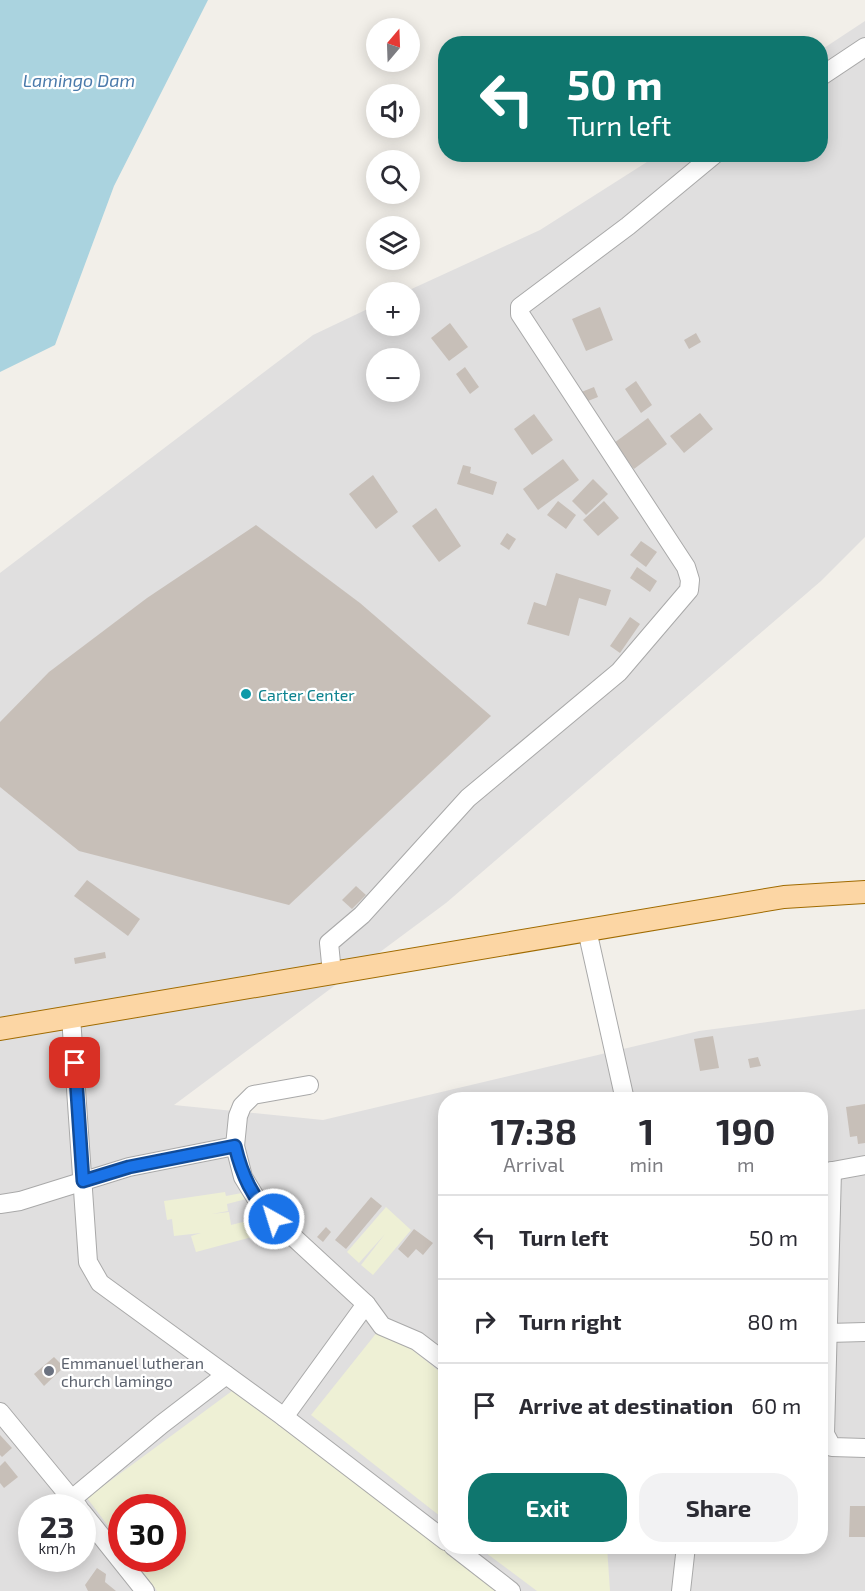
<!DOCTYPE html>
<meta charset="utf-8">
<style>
:root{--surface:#fff;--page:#f2f2f3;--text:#2b2b33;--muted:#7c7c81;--line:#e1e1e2;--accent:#0f766e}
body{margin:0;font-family:"Exo 2",sans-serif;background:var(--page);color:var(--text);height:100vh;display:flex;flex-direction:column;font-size:22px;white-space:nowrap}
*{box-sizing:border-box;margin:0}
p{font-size:20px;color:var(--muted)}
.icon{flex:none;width:33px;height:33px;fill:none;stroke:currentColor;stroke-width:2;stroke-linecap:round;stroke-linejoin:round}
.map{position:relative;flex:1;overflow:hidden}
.details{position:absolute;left:438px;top:1092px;width:390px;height:462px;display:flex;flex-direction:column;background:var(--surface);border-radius:24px;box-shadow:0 3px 15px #0003}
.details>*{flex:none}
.hud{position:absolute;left:438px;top:36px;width:390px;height:126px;border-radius:24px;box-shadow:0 3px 15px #0003;background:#0f766e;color:#fff;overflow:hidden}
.needle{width:39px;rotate:19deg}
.controls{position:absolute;left:366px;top:18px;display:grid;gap:12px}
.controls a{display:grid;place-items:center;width:54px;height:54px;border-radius:50%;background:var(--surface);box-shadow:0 3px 15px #0003;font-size:30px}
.speed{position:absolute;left:18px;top:1494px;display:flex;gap:12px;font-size:30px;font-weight:700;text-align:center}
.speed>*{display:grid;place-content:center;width:78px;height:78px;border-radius:50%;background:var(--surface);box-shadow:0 3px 15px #0003;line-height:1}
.speed small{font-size:15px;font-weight:400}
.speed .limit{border:9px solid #d22;background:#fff;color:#111}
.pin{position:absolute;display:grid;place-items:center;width:51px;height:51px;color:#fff;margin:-26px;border-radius:12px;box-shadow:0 3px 9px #0006}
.me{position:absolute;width:66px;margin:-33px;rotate:321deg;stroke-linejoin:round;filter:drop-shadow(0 0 4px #0008)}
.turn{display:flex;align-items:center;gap:21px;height:126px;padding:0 30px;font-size:27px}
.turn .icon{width:78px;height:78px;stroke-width:2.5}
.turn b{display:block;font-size:42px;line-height:51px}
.eta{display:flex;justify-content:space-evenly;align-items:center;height:102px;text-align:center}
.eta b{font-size:36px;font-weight:700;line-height:42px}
.button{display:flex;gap:12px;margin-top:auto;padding:12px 30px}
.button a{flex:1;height:69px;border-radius:24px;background:var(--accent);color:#fff;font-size:24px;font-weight:700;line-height:69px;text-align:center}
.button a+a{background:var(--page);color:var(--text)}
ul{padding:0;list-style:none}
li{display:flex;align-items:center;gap:18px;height:84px;padding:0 30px;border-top:2px solid var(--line)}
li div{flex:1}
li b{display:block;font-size:22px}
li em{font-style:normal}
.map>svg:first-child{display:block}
.residential{fill:#e0dfdf;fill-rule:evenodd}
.farmland{fill:#eef0d5}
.water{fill:#aad3df}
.building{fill:#c7bfb8}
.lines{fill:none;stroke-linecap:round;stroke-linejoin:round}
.minor-casing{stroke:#a9a9a9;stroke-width:20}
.major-casing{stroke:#a06b00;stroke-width:24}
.minor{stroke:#fff;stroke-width:18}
.major{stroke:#fcd6a4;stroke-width:22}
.route-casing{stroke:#114b97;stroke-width:15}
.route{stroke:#1a73e8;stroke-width:10}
.culture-dot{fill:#0f9aa8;stroke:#fff;stroke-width:2}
.worship-dot{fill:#6b7280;stroke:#fff;stroke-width:2}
.labels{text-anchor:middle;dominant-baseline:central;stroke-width:4.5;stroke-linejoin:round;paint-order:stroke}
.culture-label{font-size:16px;fill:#0d838f;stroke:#fff;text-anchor:start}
.worship-label{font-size:16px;fill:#5b616d;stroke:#fff;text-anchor:start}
.water-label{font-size:18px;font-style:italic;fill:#4a7aab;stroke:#fff}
</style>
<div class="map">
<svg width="865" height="1591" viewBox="0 0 865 1591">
<rect width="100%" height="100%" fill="#f2efe9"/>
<path class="residential" d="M865 21V537L821 581 446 903 174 1105 323 1120 699 1031 865 1009V1591H0V573L313 335 376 305V326H410V292H405L540 230 658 155 820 154 821 50ZM376 358H410V392H376ZM446 1100H820V1546H446ZM32 1508H82V1558H32ZM122 1508H172V1558H122Z"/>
<g class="farmland">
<polygon points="225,1192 226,1196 247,1192 250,1198 227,1204 228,1211 212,1214 229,1212 231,1225 247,1221 252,1237 196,1252 191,1236 201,1233 174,1236 172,1219 167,1220 164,1201"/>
<polygon points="386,1207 411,1230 373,1275 361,1265 385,1234 359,1263 347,1252"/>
<polygon points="382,1326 444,1375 445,1520 311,1415"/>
<polygon points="232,1391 501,1591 157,1591 133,1559 172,1558 172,1508 122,1508 121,1543 87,1498"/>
<polygon points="478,1547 607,1547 610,1591 537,1591"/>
</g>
<polygon class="water" points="0,0 208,0 114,186 55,345 0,372"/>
<g class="building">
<polygon points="600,307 613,340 586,351 572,319"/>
<polygon points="450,323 468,347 449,361 431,338"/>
<polygon points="696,333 701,342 689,349 684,340"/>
<polygon points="465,367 479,387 470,394 456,374"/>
<polygon points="636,381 652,405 641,413 625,389"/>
<polygon points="594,387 598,397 583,403 579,393"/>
<polygon points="388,392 408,392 399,401"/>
<polygon points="700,413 713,429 684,453 670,436"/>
<polygon points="534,414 553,440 532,455 514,429"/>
<polygon points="648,418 667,444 634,469 614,443"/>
<polygon points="563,459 579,480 538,510 523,489"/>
<polygon points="463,465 471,467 470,473 497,482 493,495 457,484"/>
<polygon points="373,475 398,512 376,529 349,494"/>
<polygon points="593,479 608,494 586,515 572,501"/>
<polygon points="558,501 576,515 566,529 547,515"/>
<polygon points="604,501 619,518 598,536 583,520"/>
<polygon points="436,508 461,546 439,562 412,526"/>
<polygon points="256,525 360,603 491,716 289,905 79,851 0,787 0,722 49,672 147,598"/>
<polygon points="507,533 516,539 509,550 500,544"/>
<polygon points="641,541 657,552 646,567 630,555"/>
<polygon points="637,567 657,581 650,592 630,578"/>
<polygon points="556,573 611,590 606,606 579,598 569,636 527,624 534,602 546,606"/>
<polygon points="630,617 640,624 620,653 610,646"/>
<polygon points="87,880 140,919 128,936 74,896"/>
<polygon points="356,886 366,895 352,909 342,900"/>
<polygon points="105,952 106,958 75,964 74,958"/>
<polygon points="713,1036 719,1068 700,1071 694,1039"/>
<polygon points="758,1057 761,1066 750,1068 748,1059"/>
<polygon points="865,1104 865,1143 858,1144 857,1136 850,1137 846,1107"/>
<polygon points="371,1197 382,1206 346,1249 335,1240"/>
<polygon points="326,1227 331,1232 323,1242 317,1237"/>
<polygon points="414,1229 433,1243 423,1255 416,1249 408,1258 398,1249"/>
<polygon points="54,1357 64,1367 44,1386 34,1374"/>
<polygon points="0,1435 12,1448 2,1457 0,1455"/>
<polygon points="5,1461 18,1477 4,1488 0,1483 0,1466"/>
<polygon points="850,1506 865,1506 865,1537 849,1537"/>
<polygon points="97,1568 106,1574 105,1582 116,1591 88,1591 85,1585"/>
</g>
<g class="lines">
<defs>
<g id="minor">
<polyline points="820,77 865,47"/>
<polyline points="587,930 625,1100"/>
<polyline points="332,973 329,943 362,915 468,798 619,672 689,590 690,580 686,567 520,314 520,307 628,226 715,154"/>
<polyline points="71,1017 88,1262 100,1283 284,1417 366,1304"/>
<polyline points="309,1085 253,1095 242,1106 238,1116 235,1146 243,1177 262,1208 366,1304 382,1326 417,1341 446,1363"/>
<polyline points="832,1171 825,1434 832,1447 865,1448"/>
<polyline points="822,1173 865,1165"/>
<polyline points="0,1204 20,1201 129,1167 235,1146"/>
<polyline points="828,1333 865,1332"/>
<polyline points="0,1412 79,1508"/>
<polyline points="284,1417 446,1541"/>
<polyline points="72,1499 162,1424 226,1375"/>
<polyline points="82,1512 145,1591"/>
<polyline points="453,1546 511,1591"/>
<polyline points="681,1591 686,1546"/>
</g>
<polyline id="major" points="0,1029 784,897 865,892"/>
</defs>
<use href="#minor" class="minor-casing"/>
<use href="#major" class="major-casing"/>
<use href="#minor" class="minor"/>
<use href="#major" class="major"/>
</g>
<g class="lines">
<defs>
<path id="route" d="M75 1063 83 1181 129 1167 235 1146C242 1175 252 1198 274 1219"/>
</defs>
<use href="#route" class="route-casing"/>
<use href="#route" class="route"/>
</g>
<circle class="culture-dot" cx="246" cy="694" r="6"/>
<circle class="worship-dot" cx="49" cy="1371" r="6"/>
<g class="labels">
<g class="culture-label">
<text x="258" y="694">Carter Center</text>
</g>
<g class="worship-label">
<text x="61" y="1362">Emmanuel lutheran<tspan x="61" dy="18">church lamingo</tspan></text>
</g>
<g class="water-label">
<text x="79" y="80">Lamingo Dam</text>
</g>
</g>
</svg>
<div class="controls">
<a><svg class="needle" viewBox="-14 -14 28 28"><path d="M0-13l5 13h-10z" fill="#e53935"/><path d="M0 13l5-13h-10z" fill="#7c7c81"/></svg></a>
<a><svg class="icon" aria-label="sound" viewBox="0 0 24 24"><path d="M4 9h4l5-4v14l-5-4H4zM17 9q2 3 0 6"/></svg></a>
<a><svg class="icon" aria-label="search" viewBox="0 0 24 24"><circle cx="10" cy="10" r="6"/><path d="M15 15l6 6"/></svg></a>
<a><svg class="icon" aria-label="layers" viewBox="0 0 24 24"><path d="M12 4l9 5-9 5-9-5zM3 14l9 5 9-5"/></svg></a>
<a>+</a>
<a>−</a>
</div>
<div class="speed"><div>23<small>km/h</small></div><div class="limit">30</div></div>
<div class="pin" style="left:75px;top:1063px;background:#d93025"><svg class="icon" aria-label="arrive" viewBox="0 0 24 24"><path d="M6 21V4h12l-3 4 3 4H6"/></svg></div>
<svg class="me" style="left:274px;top:1219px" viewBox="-20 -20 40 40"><circle r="17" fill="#1a73e8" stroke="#fff" stroke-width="3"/><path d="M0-11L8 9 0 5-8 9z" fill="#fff"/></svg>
<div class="hud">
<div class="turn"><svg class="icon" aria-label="left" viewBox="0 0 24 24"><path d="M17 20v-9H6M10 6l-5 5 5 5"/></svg><div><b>50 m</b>Turn left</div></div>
</div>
<section class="details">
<div class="eta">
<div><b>17:38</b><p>Arrival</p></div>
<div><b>1</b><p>min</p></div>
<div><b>190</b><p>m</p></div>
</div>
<ul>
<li><svg class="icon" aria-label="left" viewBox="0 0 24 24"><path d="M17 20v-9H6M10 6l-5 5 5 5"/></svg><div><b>Turn left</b></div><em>50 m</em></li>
<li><svg class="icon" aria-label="right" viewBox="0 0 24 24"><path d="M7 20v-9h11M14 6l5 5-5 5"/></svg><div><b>Turn right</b></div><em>80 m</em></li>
<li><svg class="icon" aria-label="arrive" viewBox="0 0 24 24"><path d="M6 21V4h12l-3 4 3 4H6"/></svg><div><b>Arrive at destination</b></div><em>60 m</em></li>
</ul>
<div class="button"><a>Exit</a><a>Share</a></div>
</section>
</div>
